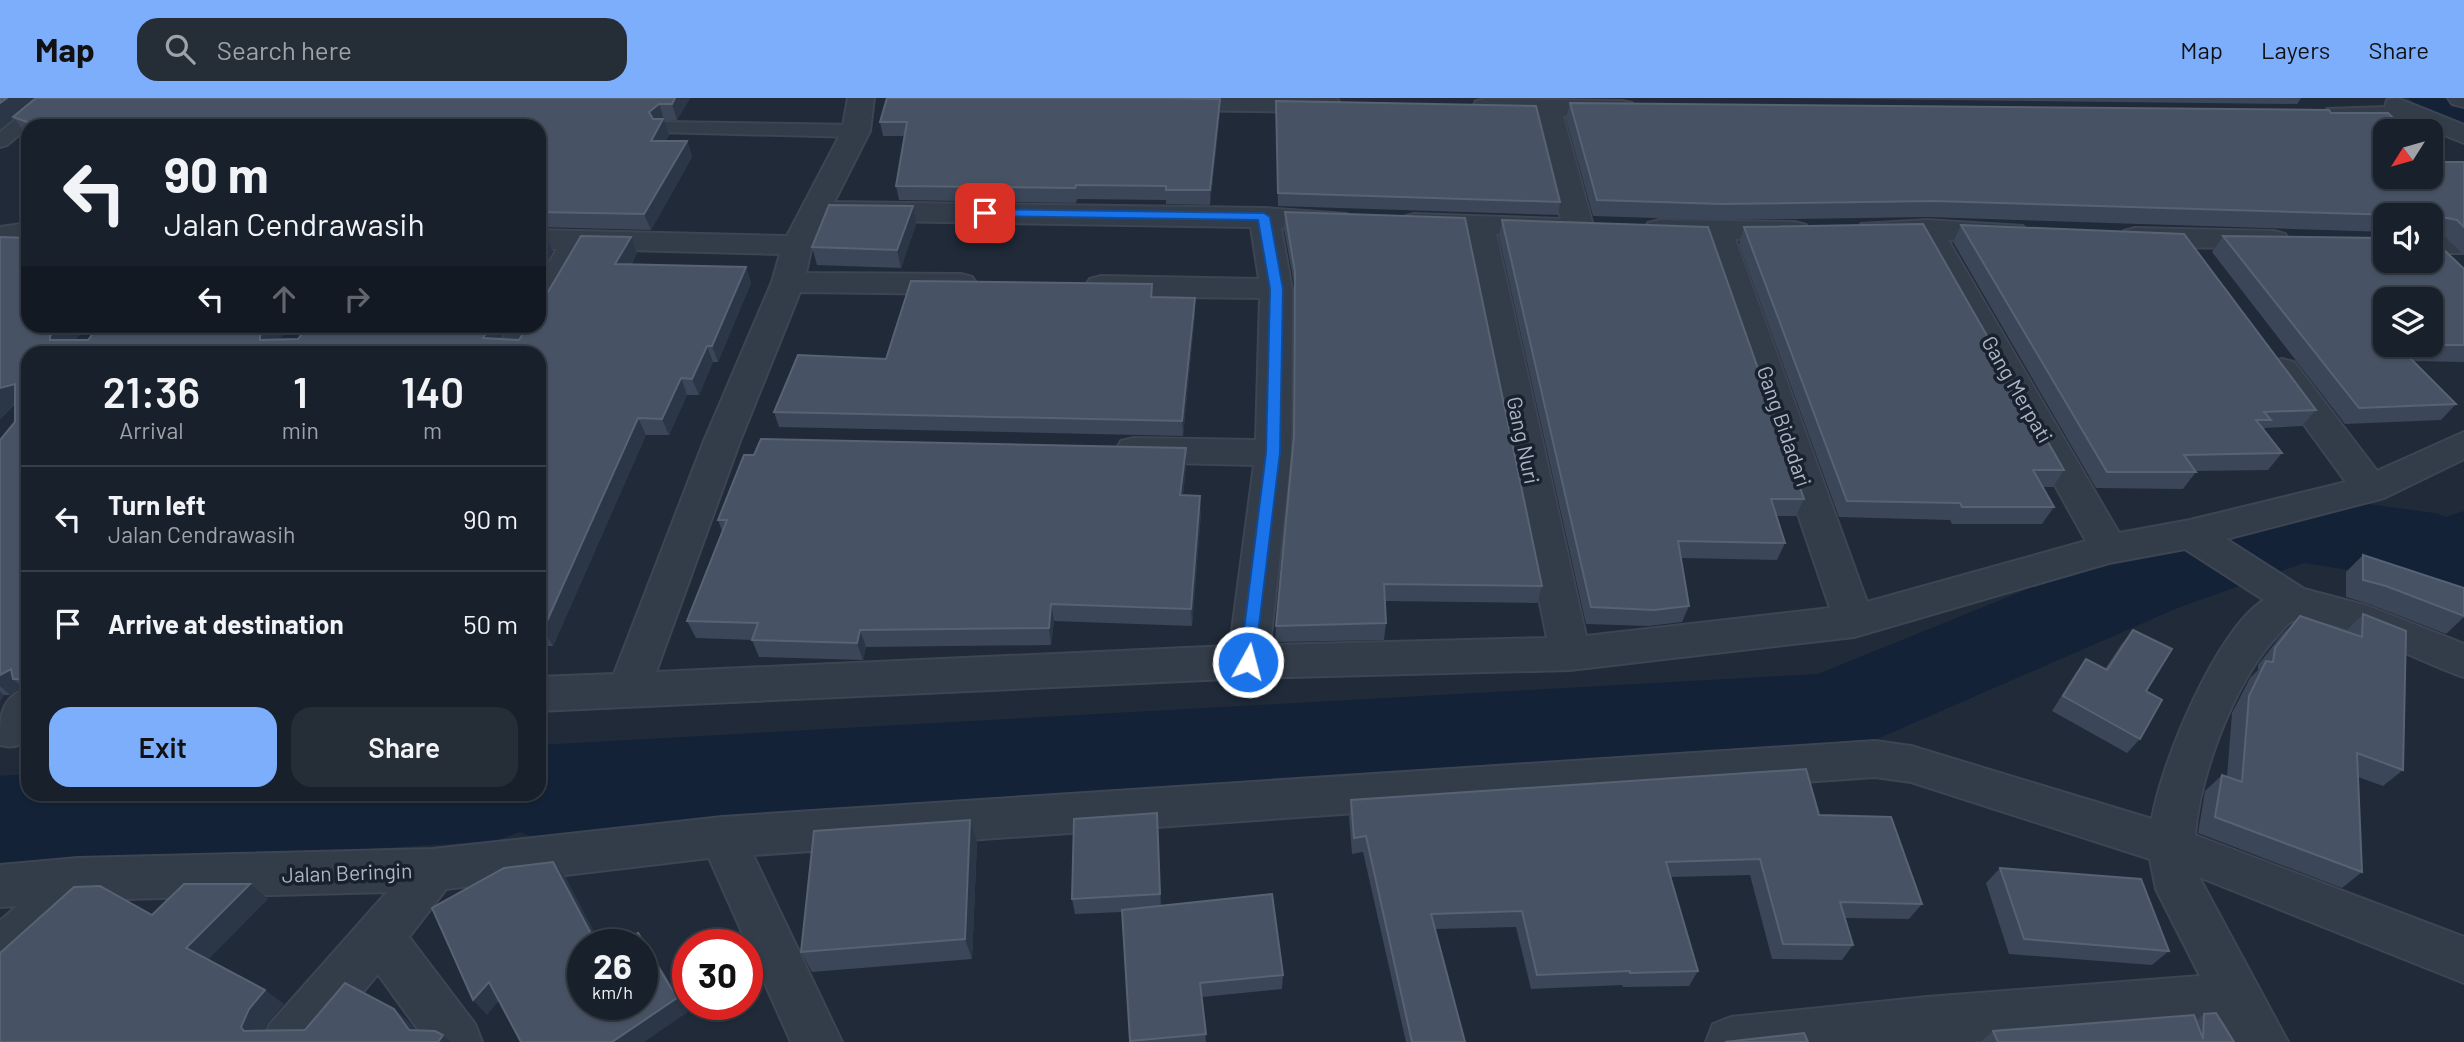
<!DOCTYPE html>
<style>
:root{--surface:#18202b;--page:#252d37;--text:#f1f3f6;--muted:#9fa3a9;--line:#363e47;--accent:#7daefb}
body{margin:0;font-family:Barlow,sans-serif;background:var(--page);color:var(--text);height:100vh;display:flex;flex-direction:column;font-size:26px;white-space:nowrap}
*{box-sizing:border-box;margin:0}
p{font-size:23px;color:var(--muted)}
.icon{flex:none;width:38px;height:38px;fill:none;stroke:currentColor;stroke-width:2;stroke-linecap:round;stroke-linejoin:round}
.map{position:relative;flex:1;overflow:hidden}
.panel{position:absolute;left:21px;top:248px;width:525px;height:455px;display:flex;flex-direction:column;background:var(--surface);border-radius:21px;box-shadow:0 2px 5px #0004,0 0 0 2px var(--line)}
.panel>*{flex:none}
.banner{position:absolute;left:21px;top:21px;width:525px;height:214px;border-radius:21px;box-shadow:0 2px 5px #0004,0 0 0 2px var(--line);background:#18202b;color:var(--text);overflow:hidden}
.needle{width:46px;rotate:233deg}
.fabs{position:absolute;left:2373px;top:21px;display:grid;gap:14px}
.fabs a{display:grid;place-items:center;width:70px;height:70px;border-radius:14px;background:var(--surface);box-shadow:0 2px 5px #0004,0 0 0 2px var(--line);font-size:35px}
.speed{position:absolute;left:567px;top:831px;display:flex;gap:14px;font-size:35px;font-weight:700;text-align:center}
.speed>*{display:grid;place-content:center;width:91px;height:91px;border-radius:50%;background:var(--surface);box-shadow:0 2px 5px #0004,0 0 0 2px var(--line);line-height:1}
.speed small{font-size:18px;font-weight:400}
.speed .limit{border:10px solid #d22;background:#fff;color:#111}
.pin{position:absolute;display:grid;place-items:center;width:60px;height:60px;color:#fff;margin:-30px;border-radius:14px;box-shadow:0 4px 10px #0006}
.me{position:absolute;width:77px;margin:-38px;rotate:7deg;stroke-linejoin:round;filter:drop-shadow(0 0 5px #0008)}
.turn{display:flex;align-items:center;gap:24px;height:147px;padding:0 28px;font-size:32px}
.turn .icon{width:91px;height:91px;stroke-width:2.5}
.turn b{display:block;font-size:49px;line-height:60px}
.lanes{display:flex;align-items:center;height:66px;padding:0 28px;background:#0003;justify-content:center;gap:35px;direction:ltr}
.lanes .off{opacity:.35}
.eta{display:flex;justify-content:space-evenly;align-items:center;height:119px;text-align:center}
.eta b{font-size:42px;font-weight:600;line-height:49px}
.primary-button{display:flex;gap:14px;margin-top:auto;padding:14px 28px}
.primary-button a{flex:1;height:80px;border-radius:21px;background:var(--accent);color:#111;font-size:28px;font-weight:600;line-height:80px;text-align:center}
.primary-button a+a{background:var(--page);color:var(--text)}
ul{padding:0;list-style:none}
li{display:flex;align-items:center;gap:21px;height:105px;padding:0 28px;border-top:2px solid var(--line)}
li div{flex:1}
li b{display:block;font-size:26px}
li em{font-style:normal}
header{display:flex;align-items:center;gap:42px;box-sizing:border-box;height:98px;padding:0 35px;background:var(--accent);color:#111}
header strong{font-size:33px}
nav{display:flex;gap:38px;margin-inline-start:auto;font-size:24px}
.search{width:490px;height:63px;background:var(--page);display:flex;align-items:center;gap:18px;box-sizing:border-box;padding:0 24px;border-radius:21px;color:var(--muted);font-size:26px}
.map>svg:first-child{display:block}
.lines{fill:none;stroke-linecap:round;stroke-linejoin:round}
.canal{fill:#132236;fill-rule:evenodd}
.river{fill:#132236;fill-rule:evenodd}
.service-casing{stroke:#3d4553;stroke-width:4}
.minor-casing{stroke:#3d4553;stroke-width:4}
.service{fill:#333c49;fill-rule:evenodd}
.minor{fill:#333c49;fill-rule:evenodd}
.wall{fill:#3b4658;fill-rule:evenodd}
.shaded-wall{fill:#2b3647}
.building{fill:#475364;stroke:#576273;stroke-width:2}
.route{fill:#1a73e8;stroke:#114b97;stroke-width:2}
.labels{text-anchor:middle;dominant-baseline:central;stroke-width:7;stroke-linejoin:round;paint-order:stroke}
.street-label{font-size:21px;fill:#aeb7c6;stroke:#19212e}
</style>
<header>
<strong>Map</strong>
<div class="search"><svg class="icon" aria-label="search" viewBox="0 0 24 24"><circle cx="10" cy="10" r="6"/><path d="M15 15l6 6"/></svg>Search here</div>
<nav><a>Map</a><a>Layers</a><a>Share</a></nav>
</header>
<div class="map">
<svg width="2464" height="944" viewBox="0 0 2464 944">
<rect width="100%" height="100%" fill="#202a39"/>
<g class="lines">
<g class="canal">
<polygon points="2409,0 2464,1 2464,26 2415,8"/>
<path d="M2464 413V457L2434 470 2415 464 2407 450C2419 429 2441 420 2464 413Z"/>
</g>
<polygon class="river" points="2301,397 2434,415 2464,424 2464,494 2433,485 2304,465 2180,509 1861,648 1824,661 539,741 520,734 495,743 0,774 0,678 28,676 28,696 539,696 539,647 1818,576 2112,457"/>
<defs>
<g id="service">
<polygon points="42,0 62,0 7,47 0,49 0,34"/>
<polygon points="666,24 856,27 865,33 856,39 659,34 657,30"/>
</g>
<g id="minor">
<path d="M848 0H874L870 33 834 104 1264 110 1347 116 1351 122 1347 128 1336 131 1281 130 1292 191 1291 355 1270 547 1547 540 1465 135 1403 131 1399 125 1403 119 1414 116 1561 121 1536 18 1476 15 1473 9 1476 3 1486 1 1622 3 1632 5 1636 11 1632 17 1622 19 1563 18 1593 128 1589 134 1578 137 1566 132 1553 137 1496 136 1586 538 1830 510 1704 141 1648 137 1644 131 1648 125 1659 122 1795 124 1806 127 1810 133 1806 139 1795 142 1735 141 1867 504 2086 443 1918 142 1861 138 1857 132 1861 126 1927 122 2023 128 2027 134 2023 140 2012 143 1948 142 2119 435 2190 422 2346 384 2270 280 2265 272 2270 264 2282 261 2294 264 2377 373 2464 334V361L2384 400 2226 441 2304 491 2368 508 2464 546V579C2424 566 2336 518 2298 522 2289 522 2284 530 2278 537 2235 582 2200 675 2195 737L2464 839V885L2199 779 2288 944H2235L2224 924 1968 944H1706L1713 926 1731 919 1927 899 2200 878 2156 791 2150 761 1911 684 1875 679 753 757 842 944H791L709 760 446 791 409 839 475 926 482 944H427L378 876 321 944H263L270 926 387 794 88 802 17 871 0 878V823L17 808 0 809V767L78 760 433 751 722 719 1875 643 1911 648 2152 721C2161 666 2216 532 2264 502L2185 451 2109 465 1854 539 1570 572 1248 580 539 613V579L614 576 704 343 772 184 780 156 587 151 550 214 539 217V181L557 151 539 150V132L787 138 842 33ZM825 122 1251 129 1259 181 1101 178 1090 181 1085 188 1090 195 1101 198 1260 200 1256 342 1134 340 1121 343 1116 352 1121 361 1134 364 1254 367 1230 548 656 574 740 343 800 194 961 196 972 193 977 186 972 179 961 176 806 175 812 147Z"/>
<polygon points="1157,0 1336,0 1341,6 1338,12 1328,14 1168,12 1159,10 1155,4"/>
<polygon points="2397,0 2464,27 2464,45 2416,26 2337,25 2327,23 2323,17 2327,11 2385,9 2387,2"/>
<polygon points="2448,0 2464,0 2464,9 2452,6"/>
<polygon points="28,125 28,143 0,147 0,129"/>
<polygon points="2135,130 2274,133 2285,136 2289,142 2285,148 2274,151 2135,148 2124,145 2120,139 2124,133"/>
<rect x="2431" y="137" width="33" height="18"/>
<polygon points="539,223 542,228 527,256 494,256 510,228 539,228"/>
<path d="M28 589V639C21 649 11 650 0 647 0 618 0 600 28 589Z"/>
</g>
</defs>
<use href="#service" class="service-casing"/>
<use href="#minor" class="minor-casing"/>
<use href="#service" class="service"/>
<use href="#minor" class="minor"/>
</g>
<g class="wall">
<polygon points="0,0 690,0 677,22 664,23 669,37 665,43 687,43 692,59 651,132 539,129 539,28 28,28 28,36 25,35 14,20 0,31"/>
<polygon points="1775,0 2301,0 2297,6"/>
<polygon points="1276,3 1560,104 1558,117 1278,108"/>
<path d="M1570 5 2385 79 2464 64V157L2444 138H2442L2441 149 2464 171V264L2413 263 2456 306 2441 322 2345 326 2212 154 2223 138 2385 163 2431 117H2385V134L1927 119 1717 122 1593 118 1566 21ZM2431 201V247H2385Z"/>
<polygon points="1220,15 1210,107 1166,106 1166,102 1077,101 1076,105 899,102 896,88 904,38 883,38 880,24"/>
<polygon points="1285,114 1542,488 1537,505 1385,503 1386,525 1384,542 1275,544 1276,528 1294,346 1295,191 1284,131"/>
<polygon points="1502,122 1804,401 1796,418 1776,418 1785,445 1777,462 1681,460 1689,508 1682,524 1648,528 1586,526 1499,139"/>
<polygon points="916,126 901,170 817,167 812,149"/>
<polygon points="1961,127 2316,312 2302,328 2265,330 2263,332 2282,355 2268,372 2195,373 2196,374 2183,391 2096,390 1953,144"/>
<polygon points="1744,129 2064,372 2053,389 2042,389 2054,409 2042,426 1952,426 1950,422 1839,419 1739,146"/>
<polygon points="581,138 631,139 637,155 631,167 746,169 751,185 718,264 713,264 699,297 687,297 669,337 646,337 553,548 539,548 539,256 28,256 28,594 23,590 10,597 4,597 0,603 0,342 15,324 15,306 0,321 0,139 28,140 28,228 87,228 75,242 88,242 99,228 290,228 280,241 298,241 308,228 507,228 500,241 519,242 528,228 539,228 539,200 545,199"/>
<polygon points="1152,186 1153,199 1195,200 1195,215 1183,338 779,329 774,314 886,261"/>
<polygon points="1186,368 1183,397 1201,415 1192,528 1054,523 1051,547 866,549 863,562 759,559 752,542 696,540 687,523 722,433 718,422"/>
<polygon points="2363,457 2464,490 2464,519 2446,536 2369,506 2346,499 2346,474"/>
<polygon points="2363,516 2403,672 2383,688 2358,679 2362,774 2342,790 2198,735 2205,693 2222,677 2227,679 2232,615 2250,580 2258,572 2258,567 2283,535 2300,518 2345,534"/>
<polygon points="2133,532 2146,593 2140,641 2127,655 2052,613 2075,576 2086,561 2105,571 2121,547"/>
<polygon points="1351,702 1819,717 1922,806 1909,821 1845,820 1853,847 1842,862 1772,861 1750,777 1671,779 1698,873 1689,888 1623,889 1622,887 1531,891 1516,829 1435,831 1465,944 1406,944 1363,754 1352,756 1349,718"/>
<polygon points="1157,715 1161,808 1283,877 1282,891 1202,899 1206,944 1130,944 1122,814 1075,816 1072,801"/>
<polygon points="970,722 977,744 972,861 812,874 801,854"/>
<polygon points="2000,770 2169,853 2152,867 2009,856 1986,785"/>
<polygon points="2204,916 2234,944 1980,944 1993,933 2196,923"/>
</g>
<g class="shaded-wall">
<polygon points="7,0 38,0 0,31 0,5"/>
<polygon points="675,0 690,0 677,22 672,6"/>
<polygon points="1220,1 1220,15 1210,107 1210,92"/>
<polygon points="659,6 669,37 656,58 651,43 654,29 649,14"/>
<polygon points="687,43 692,59 651,132 644,116"/>
<polygon points="913,108 916,126 901,170 897,152"/>
<polygon points="545,137 553,153 539,177 539,148"/>
<polygon points="631,139 637,155 622,183 615,166"/>
<polygon points="746,169 751,185 718,264 712,248"/>
<polygon points="1195,200 1195,215 1183,338 1182,323"/>
<polygon points="60,228 87,228 64,254 50,242 50,238"/>
<polygon points="267,228 290,228 271,254 260,242 260,238"/>
<polygon points="490,228 507,228 492,256 483,240"/>
<polygon points="707,248 713,264 699,297 692,281"/>
<polygon points="681,280 687,297 669,337 662,321"/>
<polygon points="15,286 28,302 14,306 0,321 0,290"/>
<polygon points="638,320 646,337 553,548 543,532"/>
<polygon points="1186,350 1186,368 1181,414 1180,397"/>
<polygon points="1200,398 1201,415 1192,528 1191,511"/>
<polygon points="1051,506 1054,523 1051,547 1049,530"/>
<polygon points="860,532 866,549 863,562 857,545"/>
<polygon points="11,571 13,581 23,590 10,597 0,588 0,577"/>
<polygon points="0,593 4,597 0,603"/>
<polygon points="1157,715 1158,731 1161,812 1160,796"/>
<polygon points="970,722 977,744 972,861 965,841"/>
<polygon points="553,764 566,780 601,847 597,847"/>
<polygon points="250,786 268,801 206,864 186,850"/>
<polygon points="638,835 649,850 688,914 644,944 612,944"/>
<polygon points="489,884 503,898 487,917 473,902"/>
<polygon points="265,892 284,906 268,925 261,943 244,933 241,929 249,911"/>
<polygon points="394,911 410,925 424,944 409,932"/>
<polygon points="443,937 451,944 438,944"/>
</g>
<g class="building">
<polygon points="0,0 7,0 0,5"/>
<polygon points="36,0 675,0 672,6 659,6 649,14 653,21 663,21 651,43 687,43 644,116 539,114 539,28 38,28 13,19"/>
<polygon points="887,0 1155,0 1220,1 1210,92 1166,92 1166,88 1076,87 1075,90 896,88 907,24 880,24"/>
<polygon points="1276,3 1536,8 1560,104 1278,95"/>
<polygon points="1570,5 2329,12 2331,15 2388,15 2407,33 2385,33 2385,79 2431,79 2431,64 2464,64 2464,129 2457,122 2442,119 2441,149 2464,171 2464,247 2431,247 2431,201 2385,201 2385,247 2397,247 2456,306 2359,310 2223,138 2385,140 2385,163 2431,163 2431,117 2397,117 1934,103 1722,106 1597,102"/>
<polygon points="829,107 913,108 897,152 812,149"/>
<polygon points="1285,114 1465,120 1542,488 1384,486 1386,525 1276,528 1294,338 1295,174"/>
<polygon points="1502,122 1708,129 1804,401 1771,401 1785,445 1678,443 1689,508 1654,512 1591,509"/>
<polygon points="1923,126 2064,372 2033,372 2054,409 1962,409 1960,405 1847,403 1744,129"/>
<polygon points="1961,127 2184,136 2316,312 2264,314 2271,322 2256,322 2282,355 2184,357 2196,374 2107,374"/>
<polygon points="539,137 545,137 539,148"/>
<polygon points="581,138 631,139 615,166 746,169 712,248 707,248 692,281 681,280 662,321 638,320 543,532 539,532 539,256 28,256 28,581 13,581 11,571 0,577 0,342 15,324 15,286 0,290 0,139 28,140 28,228 60,228 50,238 50,242 88,242 99,228 267,228 260,238 260,242 298,241 308,228 490,228 483,240 519,242 528,228 539,228 539,200 545,199"/>
<polygon points="911,183 1152,186 1151,199 1195,200 1182,323 774,314 798,257 886,261"/>
<polygon points="761,341 1186,350 1180,397 1200,398 1191,511 1051,506 1049,530 860,532 857,545 752,542 758,525 687,523 727,422 718,422 744,357 754,357"/>
<polygon points="2363,457 2464,490 2464,518 2386,488 2363,482"/>
<polygon points="2363,516 2406,533 2403,672 2357,655 2362,774 2215,719 2222,677 2242,684 2249,598 2266,563 2273,564 2275,550 2300,518 2362,539"/>
<polygon points="2133,532 2172,551 2146,593 2162,602 2140,641 2063,598 2086,561 2107,572"/>
<polygon points="1806,671 1819,717 1891,719 1922,806 1840,804 1853,847 1783,846 1760,761 1666,764 1698,873 1630,875 1630,873 1537,877 1522,813 1431,816 1465,944 1412,944 1366,738 1354,740 1351,702"/>
<polygon points="1157,715 1160,796 1072,801 1074,721"/>
<polygon points="970,722 965,841 801,854 814,733"/>
<polygon points="553,764 597,847 583,847 583,906 642,906 642,847 620,847 638,835 677,900 612,944 521,944 489,884 473,902 432,810 504,770"/>
<polygon points="2000,770 2141,781 2169,853 2024,841"/>
<polygon points="184,786 250,786 186,850 265,892 249,911 241,929 244,933 305,932 345,885 394,911 409,932 435,933 443,937 438,944 0,944 0,855 74,789 100,788 152,817"/>
<polygon points="1272,796 1283,877 1200,885 1206,936 1130,943 1122,812"/>
<polygon points="2216,915 2234,944 1998,944 1993,933 2194,917 2203,941 2204,916"/>
<polygon points="1804,935 1808,944 1725,944"/>
</g>
<polygon class="route" points="985,111 1264,115 1270,119 1283,191 1280,355 1254,569 1242,569 1240,564 1266,355 1270,191 1258,122 980,118 978,115"/>
<g class="labels">
<g class="street-label">
<text transform="translate(2018 291) rotate(60)">Gang Merpati</text>
<text transform="translate(1785 328) rotate(71)">Gang Bidadari</text>
<text transform="translate(1524 342) rotate(78)">Gang Nuri</text>
<text transform="translate(347 774) rotate(-2)">Jalan Beringin</text>
</g>
</g>
</svg>
<div class="fabs">
<a><svg class="needle" viewBox="-14 -14 28 28"><path d="M0-13l5 13h-10z" fill="#e53935"/><path d="M0 13l5-13h-10z" fill="#9fa3a9"/></svg></a>
<a><svg class="icon" aria-label="sound" viewBox="0 0 24 24"><path d="M4 9h4l5-4v14l-5-4H4zM17 9q2 3 0 6"/></svg></a>
<a><svg class="icon" aria-label="layers" viewBox="0 0 24 24"><path d="M12 4l9 5-9 5-9-5zM3 14l9 5 9-5"/></svg></a>
</div>
<div class="speed"><div>26<small>km/h</small></div><div class="limit">30</div></div>
<div class="pin" style="left:985px;top:115px;background:#d93025"><svg class="icon" aria-label="arrive" viewBox="0 0 24 24"><path d="M6 21V4h12l-3 4 3 4H6"/></svg></div>
<svg class="me" style="left:1248px;top:564px" viewBox="-20 -20 40 40"><circle r="17" fill="#1a73e8" stroke="#fff" stroke-width="3"/><path d="M0-11L8 9 0 5-8 9z" fill="#fff"/></svg>
<div class="banner">
<div class="turn"><svg class="icon" aria-label="left" viewBox="0 0 24 24"><path d="M17 20v-9H6M10 6l-5 5 5 5"/></svg><div><b>90 m</b>Jalan Cendrawasih</div></div>
<div class="lanes"><svg class="icon" aria-label="left" viewBox="0 0 24 24"><path d="M17 20v-9H6M10 6l-5 5 5 5"/></svg><svg class="icon off" aria-label="ahead" viewBox="0 0 24 24"><path d="M12 20V5M6 11l6-6 6 6"/></svg><svg class="icon off" aria-label="right" viewBox="0 0 24 24"><path d="M7 20v-9h11M14 6l5 5-5 5"/></svg></div>
</div>
<section class="panel">
<div class="eta">
<div><b>21:36</b><p>Arrival</p></div>
<div><b>1</b><p>min</p></div>
<div><b>140</b><p>m</p></div>
</div>
<ul>
<li><svg class="icon" aria-label="left" viewBox="0 0 24 24"><path d="M17 20v-9H6M10 6l-5 5 5 5"/></svg><div><b>Turn left</b><p>Jalan Cendrawasih</p></div><em>90 m</em></li>
<li><svg class="icon" aria-label="arrive" viewBox="0 0 24 24"><path d="M6 21V4h12l-3 4 3 4H6"/></svg><div><b>Arrive at destination</b></div><em>50 m</em></li>
</ul>
<div class="primary-button"><a>Exit</a><a>Share</a></div>
</section>
</div>
